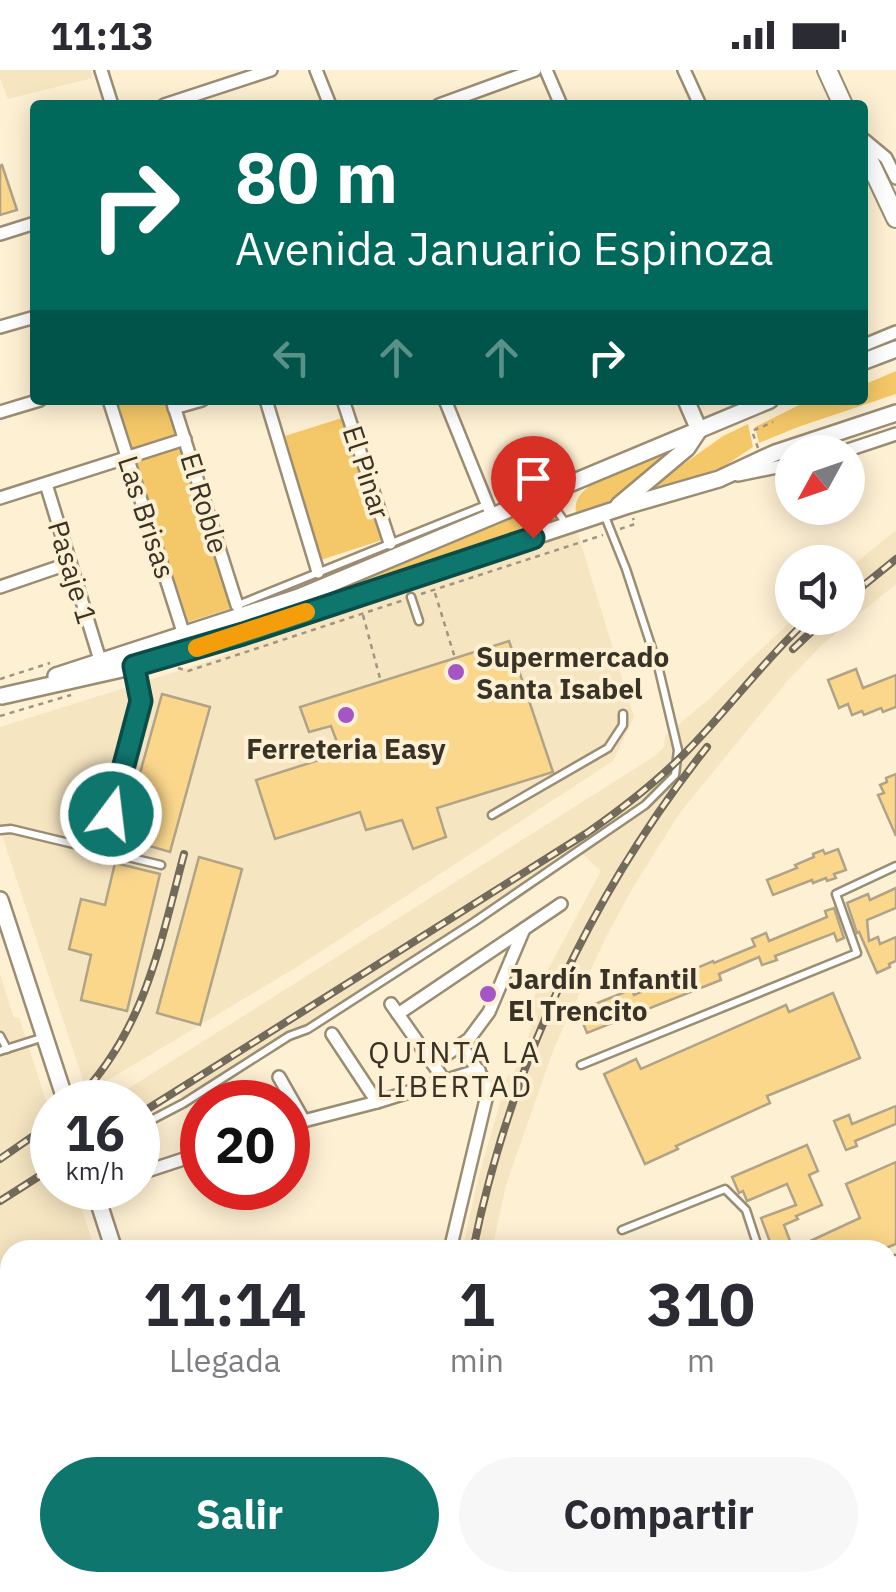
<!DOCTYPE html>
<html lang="es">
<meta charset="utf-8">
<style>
:root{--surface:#fff;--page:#f7f7f7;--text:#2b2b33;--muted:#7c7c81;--accent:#0f766e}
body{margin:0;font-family:"IBM Plex Sans",sans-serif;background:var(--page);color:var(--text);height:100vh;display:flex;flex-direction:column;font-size:38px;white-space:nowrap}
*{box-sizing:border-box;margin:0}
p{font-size:32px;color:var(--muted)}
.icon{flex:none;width:55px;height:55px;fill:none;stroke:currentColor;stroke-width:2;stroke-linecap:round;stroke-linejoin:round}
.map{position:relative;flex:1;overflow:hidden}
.details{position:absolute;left:0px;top:1170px;width:898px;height:352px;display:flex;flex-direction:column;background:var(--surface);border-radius:30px 30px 0 0;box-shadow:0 5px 25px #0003}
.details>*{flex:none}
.guide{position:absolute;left:30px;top:30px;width:838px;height:305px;border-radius:10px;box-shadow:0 5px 25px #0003;background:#00695c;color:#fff;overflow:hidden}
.needle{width:65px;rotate:230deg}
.fabs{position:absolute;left:775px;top:365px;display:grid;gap:20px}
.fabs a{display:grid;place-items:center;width:90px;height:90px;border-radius:50%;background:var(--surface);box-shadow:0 5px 25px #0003;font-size:50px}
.speed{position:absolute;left:30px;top:1010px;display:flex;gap:20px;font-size:50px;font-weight:700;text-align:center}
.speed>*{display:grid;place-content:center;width:130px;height:130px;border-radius:50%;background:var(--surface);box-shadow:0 5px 25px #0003;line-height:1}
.speed small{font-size:25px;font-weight:400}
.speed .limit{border:15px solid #d22;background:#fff;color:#111}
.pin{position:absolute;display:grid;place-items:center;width:85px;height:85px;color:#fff;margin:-102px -42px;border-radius:50% 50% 50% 0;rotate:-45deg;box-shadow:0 0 10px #0007}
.pin .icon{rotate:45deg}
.me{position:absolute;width:110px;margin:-55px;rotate:15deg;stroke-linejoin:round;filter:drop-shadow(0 0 8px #0008)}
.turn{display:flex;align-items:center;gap:35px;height:210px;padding:0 40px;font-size:45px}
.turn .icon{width:130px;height:130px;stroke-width:2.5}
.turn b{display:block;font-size:70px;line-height:85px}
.lanes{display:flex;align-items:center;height:95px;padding:0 40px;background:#0003;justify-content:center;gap:50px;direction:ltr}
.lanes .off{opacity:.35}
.eta{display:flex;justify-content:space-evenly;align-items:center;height:170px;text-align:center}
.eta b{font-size:60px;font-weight:700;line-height:70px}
.cta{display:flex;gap:20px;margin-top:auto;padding:20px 40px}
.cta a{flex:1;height:115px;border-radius:60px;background:var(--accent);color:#fff;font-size:40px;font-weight:700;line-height:115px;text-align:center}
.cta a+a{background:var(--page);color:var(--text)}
.status{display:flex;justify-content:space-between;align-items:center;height:70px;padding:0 50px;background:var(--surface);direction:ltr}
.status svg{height:28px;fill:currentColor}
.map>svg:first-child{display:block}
.built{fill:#f6e5c1}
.green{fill:#f4c868}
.building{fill:#fbd78c;stroke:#b0a388;stroke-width:2.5}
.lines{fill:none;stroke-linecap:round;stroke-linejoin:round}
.lane-casing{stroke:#9b8d73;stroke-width:11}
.street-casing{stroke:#9b8d73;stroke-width:16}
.secondary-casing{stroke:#9b8d73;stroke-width:20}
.primary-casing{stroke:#9b8d73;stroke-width:22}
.path{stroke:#9f9581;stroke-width:2.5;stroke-dasharray:5 5;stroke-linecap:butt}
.lane{stroke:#fff;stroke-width:6}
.street{stroke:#fff;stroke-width:11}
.secondary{stroke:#fff;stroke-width:15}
.primary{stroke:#fff;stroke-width:18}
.rail-casing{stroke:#726a5a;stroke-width:8}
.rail{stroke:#fef0d3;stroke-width:4;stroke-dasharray:11;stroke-linecap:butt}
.route-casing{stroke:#0a4d48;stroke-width:25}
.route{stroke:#0f766e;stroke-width:18}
.slow{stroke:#f59e0b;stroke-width:18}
.poi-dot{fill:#a555c6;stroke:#fef0d3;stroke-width:4}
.labels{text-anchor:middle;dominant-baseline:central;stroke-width:8;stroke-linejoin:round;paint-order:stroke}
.street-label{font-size:28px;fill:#383227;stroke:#fef0d3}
.poi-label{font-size:28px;font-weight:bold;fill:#383227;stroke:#fef0d3;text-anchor:start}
.neighbourhood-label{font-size:30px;letter-spacing:2.5px;fill:#383227;stroke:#fef0d3}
</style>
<div class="status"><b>11:13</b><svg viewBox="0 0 49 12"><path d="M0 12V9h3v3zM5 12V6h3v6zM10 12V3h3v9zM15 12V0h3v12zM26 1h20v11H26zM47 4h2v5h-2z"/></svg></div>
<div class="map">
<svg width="896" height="1522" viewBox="0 0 896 1522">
<rect width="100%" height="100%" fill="#fef0d3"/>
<g class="built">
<polygon points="0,0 90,0 93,8 8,29 0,8"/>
<polygon points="896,460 896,514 823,574 788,610 679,744 632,819 606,867 554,978 506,1115 492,1180 462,1180 478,1109 508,1005 514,1003 532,956 524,952 538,918 601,801 577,779 298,962 294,957 183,1029 179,1024 138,1050 138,1032 107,1032 655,686 664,677 665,666 708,630 794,548 848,548 848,499"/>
<polygon points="577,461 634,647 613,691 297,897 98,1016 84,1013 0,759 0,657 210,591 251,574"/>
<polygon points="0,904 14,948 19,947 52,1049 52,1118 75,1118 95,1180 10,1180 10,1512 204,1512 207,1522 0,1522"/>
</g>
<g class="green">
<polygon points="896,301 896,324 798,357 759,373 755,357 809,330 862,330 863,315"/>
<polygon points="117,330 165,330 232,538 188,552"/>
<polygon points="342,348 382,470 321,490 285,366"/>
<polygon points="748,354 753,377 723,397 639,426 723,366"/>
<path d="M690 371C654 400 620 431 576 446 574 430 579 424 591 415Z"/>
<polygon points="529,439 548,443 559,451 323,530 336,520"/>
<path d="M896 1297V1382C883 1360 882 1319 896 1297Z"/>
</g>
<g class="building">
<polygon points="2,95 17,140 0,145 0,96"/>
<polygon points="509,571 553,702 437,738 446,767 413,779 402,750 366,760 360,742 275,769 256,710 341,683 331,656 309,662 300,637"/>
<polygon points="856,599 863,618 896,605 896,637 883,642 881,638 864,645 862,641 852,645 848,634 839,638 828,610"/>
<polygon points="162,624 210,637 170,782 122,768"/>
<polygon points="896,704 896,766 878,725 884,723 880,715 887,712 886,708"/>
<polygon points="838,779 846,800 834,804 836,808 827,811 826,808 813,813 812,810 773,825 767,810 797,798 795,795 814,787 813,784 823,780 825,784"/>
<polygon points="199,787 242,799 200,955 157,943"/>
<polygon points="115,793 160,804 127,941 81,930 91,885 69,879 81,829 105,835"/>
<polygon points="896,818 896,838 867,850 869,871 878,867 880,874 896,867 896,891 889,894 890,897 877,903 859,862 857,863 847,833 868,824 870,830"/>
<polygon points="834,838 844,868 837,871 834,863 775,886 777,890 762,895 759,887 719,904 721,910 587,963 578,941 632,919 634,925 713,891 714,893 755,876 752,869 766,863 769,871 827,847 825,841"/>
<polygon points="833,923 860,988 767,1026 770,1033 676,1076 678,1079 645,1094 604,1004 636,989 641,999 786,935 789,942"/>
<polygon points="896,1036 896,1054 855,1071 857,1076 846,1080 834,1051 849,1045 852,1054"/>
<polygon points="807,1075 818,1101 809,1105 822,1135 796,1146 798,1149 784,1155 793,1179 860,1148 846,1114 896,1092 896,1174 881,1180 773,1180 761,1148 796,1135 787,1114 747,1131 743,1121 739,1123 732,1107"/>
</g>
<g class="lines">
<defs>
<g id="lane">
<polyline points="533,435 557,441 567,455"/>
<polyline points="411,527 419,551"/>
<polyline points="238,535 486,435"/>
<polyline points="492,745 608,678 623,655 623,644"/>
<polyline points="0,760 11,759 161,795"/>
<polyline points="101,781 141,631 135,598"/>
<polyline points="0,966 7,979"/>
<polyline points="0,981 41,968"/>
<polyline points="581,995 857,883 836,824 896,796"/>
<polyline points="138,1057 184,1033 289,966 308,959 474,852 645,735 675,705 678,680 659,600 626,499 604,444"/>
<polyline points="622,1160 725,1119 746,1140 759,1180"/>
<polyline points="888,1192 896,1189"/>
<polyline points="888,1460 896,1458"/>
</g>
<g id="street">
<polyline points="101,0 112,35"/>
<polyline points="316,0 330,35"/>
<polyline points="546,0 561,35"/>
<polyline points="684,0 700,35"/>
<polyline points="164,35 271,0"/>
<polyline points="439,35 535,0"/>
<polyline points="862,68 886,88 896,108"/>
<polyline points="0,164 35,153"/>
<polyline points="0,257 35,247"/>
<polyline points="862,276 896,262"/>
<polyline points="109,330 184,565"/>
<polyline points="172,330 237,535"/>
<polyline points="266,330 318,502"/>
<polyline points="343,330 390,473"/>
<polyline points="445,330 492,446"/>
<polyline points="174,338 202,330"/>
<polyline points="0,342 40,330"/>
<polyline points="842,382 896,364"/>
<polyline points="738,405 792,394"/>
<polyline points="46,414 100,590"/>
<polyline points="0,428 185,369"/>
<polyline points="0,517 70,493"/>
<polyline points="391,934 445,1011"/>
<polyline points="398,944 561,834"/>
<polyline points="332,964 377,1032"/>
<polyline points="433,994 469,969 489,942 524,859"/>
<polyline points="279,1007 304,1051"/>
<polyline points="288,1055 377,1032 479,1000"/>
<polyline points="138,1104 202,1083"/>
<polyline points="450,1180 487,1025 485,1011 461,975"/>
<polyline points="387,1522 389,1512"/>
</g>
<g id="secondary">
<polyline points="862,292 896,279"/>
<polyline points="686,330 699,360"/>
<polyline points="619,435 687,378 699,360"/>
<polyline points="56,606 299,527 770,330"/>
<polyline points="2,626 135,596 243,563 629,435 719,409 775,383 896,343"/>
<polyline points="0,830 66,1032"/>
<polyline points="94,1118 114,1180"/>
<polyline points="222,1512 226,1522"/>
</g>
<g id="primary">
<polyline points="827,0 843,35"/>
<polyline points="862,76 896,148"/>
</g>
</defs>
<use href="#lane" class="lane-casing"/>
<use href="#street" class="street-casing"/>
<use href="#secondary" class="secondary-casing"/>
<use href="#primary" class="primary-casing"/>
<g class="path">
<polyline points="758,378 752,361 773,352"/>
<polyline points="620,459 635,454 633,448"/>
<polyline points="435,523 455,588"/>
<polyline points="421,524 603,465"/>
<polyline points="363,545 381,612"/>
<polyline points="178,598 188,601 404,530"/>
<polyline points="0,609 50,593"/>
<polyline points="0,646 71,625"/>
</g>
<use href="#lane" class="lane"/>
<use href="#street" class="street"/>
<use href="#secondary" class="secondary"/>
<use href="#primary" class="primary"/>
<defs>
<g id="rail">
<polyline points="848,528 896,489"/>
<polyline points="793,579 826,548"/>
<path d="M75 1032C145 960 159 878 184 784"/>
<path d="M138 1045 587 763C623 738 658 711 689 679 727 640 760 596 799 558"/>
<polyline points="0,1089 52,1053"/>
<polyline points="0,1131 52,1098"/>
<path d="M473 1180C510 997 591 823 707 677"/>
<polyline points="412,1522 414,1512"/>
</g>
</defs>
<use href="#rail" class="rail-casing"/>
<use href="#rail" class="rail"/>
</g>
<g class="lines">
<defs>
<polyline id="route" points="111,744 141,631 134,596 243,564 533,468"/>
</defs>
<use href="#route" class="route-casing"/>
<use href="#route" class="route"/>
<polyline class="slow" points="197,578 306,542"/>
</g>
<g class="poi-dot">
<circle cx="456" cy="602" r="10"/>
<circle cx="346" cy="645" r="10"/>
<circle cx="488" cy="924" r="10"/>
</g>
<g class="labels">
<g class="street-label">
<text transform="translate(367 402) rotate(72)">El Pinar</text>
<text transform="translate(205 433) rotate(73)">El Roble</text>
<text transform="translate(147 447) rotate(72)">Las Brisas</text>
<text transform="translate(73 502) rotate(73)">Pasaje 1</text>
</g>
<g class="poi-label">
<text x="476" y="586">Supermercado<tspan x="476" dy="32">Santa Isabel</tspan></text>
<text x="346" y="678" text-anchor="middle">Ferreteria Easy</text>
<text x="508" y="908">Jardín Infantil<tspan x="508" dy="32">El Trencito</tspan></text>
</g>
<g class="neighbourhood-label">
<text x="455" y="981">QUINTA LA<tspan x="455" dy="34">LIBERTAD</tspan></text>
</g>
</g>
</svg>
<div class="fabs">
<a><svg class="needle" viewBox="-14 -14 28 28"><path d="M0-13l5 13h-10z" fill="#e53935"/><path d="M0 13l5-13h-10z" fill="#7c7c81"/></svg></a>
<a><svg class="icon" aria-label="sound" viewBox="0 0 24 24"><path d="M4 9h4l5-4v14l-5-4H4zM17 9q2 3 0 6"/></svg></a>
</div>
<div class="speed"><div>16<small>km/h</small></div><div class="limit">20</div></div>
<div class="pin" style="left:533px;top:468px;background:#d93025"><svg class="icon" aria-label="arrive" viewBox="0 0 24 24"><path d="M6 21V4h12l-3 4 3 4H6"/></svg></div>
<svg class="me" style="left:111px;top:744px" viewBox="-20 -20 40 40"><circle r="17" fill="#0f766e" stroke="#fff" stroke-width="3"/><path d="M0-11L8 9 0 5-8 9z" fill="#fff"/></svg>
<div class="guide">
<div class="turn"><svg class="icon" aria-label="right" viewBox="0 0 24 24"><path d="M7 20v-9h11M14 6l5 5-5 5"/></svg><div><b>80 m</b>Avenida Januario Espinoza</div></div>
<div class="lanes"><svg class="icon off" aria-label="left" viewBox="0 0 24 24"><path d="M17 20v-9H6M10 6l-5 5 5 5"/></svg><svg class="icon off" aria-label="ahead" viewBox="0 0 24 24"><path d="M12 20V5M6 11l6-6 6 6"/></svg><svg class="icon off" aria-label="ahead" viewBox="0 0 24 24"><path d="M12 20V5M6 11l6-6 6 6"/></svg><svg class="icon" aria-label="right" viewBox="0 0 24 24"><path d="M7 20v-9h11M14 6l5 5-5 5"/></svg></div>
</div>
<section class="details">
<div class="eta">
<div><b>11:14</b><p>Llegada</p></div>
<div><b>1</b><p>min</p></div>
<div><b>310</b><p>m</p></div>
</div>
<div class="cta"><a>Salir</a><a>Compartir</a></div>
</section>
</div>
